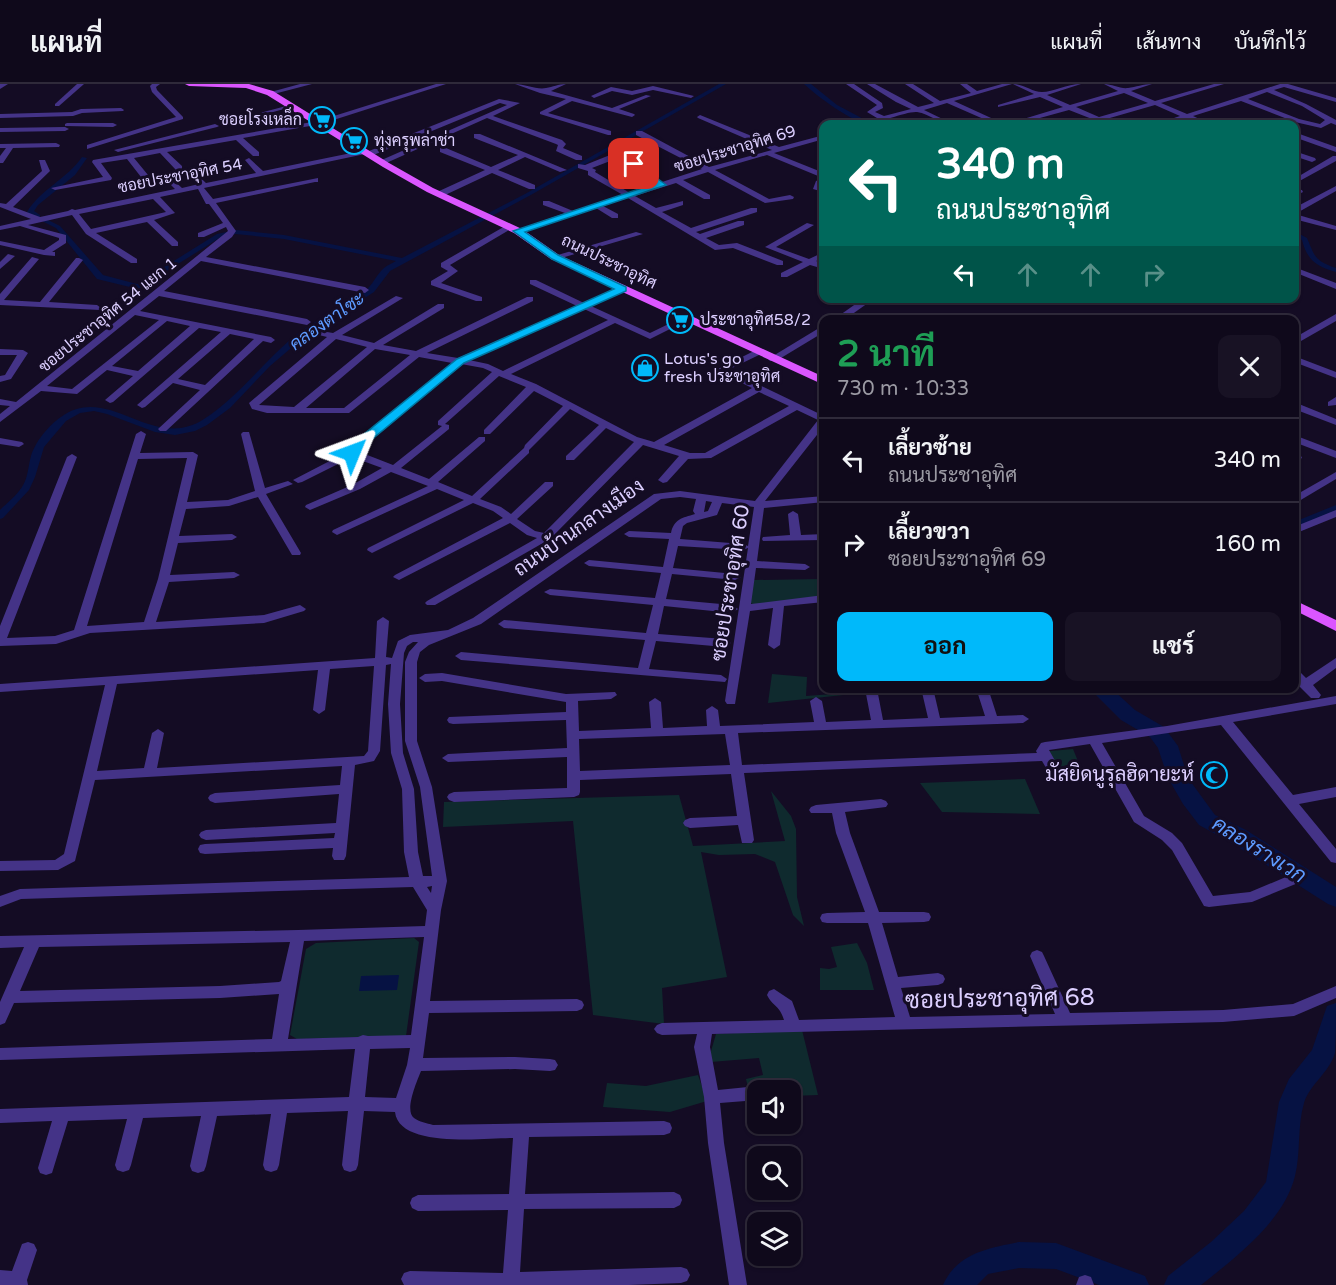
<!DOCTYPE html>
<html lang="th">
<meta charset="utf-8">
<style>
:root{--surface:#0f091b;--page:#181224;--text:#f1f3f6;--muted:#9b9aa3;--line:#2f2a3a;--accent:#00b9fa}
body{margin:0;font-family:"Varela Round",Sarabun,sans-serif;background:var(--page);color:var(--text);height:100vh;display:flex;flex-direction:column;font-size:22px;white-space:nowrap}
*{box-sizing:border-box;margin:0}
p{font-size:20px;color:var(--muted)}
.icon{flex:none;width:33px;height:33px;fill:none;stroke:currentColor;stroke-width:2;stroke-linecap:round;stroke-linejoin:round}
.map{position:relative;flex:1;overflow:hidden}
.panel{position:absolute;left:819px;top:231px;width:480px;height:378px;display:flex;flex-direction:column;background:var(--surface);border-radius:12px;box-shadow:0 2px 4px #0004,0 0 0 2px var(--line)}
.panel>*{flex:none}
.guide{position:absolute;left:819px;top:36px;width:480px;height:183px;border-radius:12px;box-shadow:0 2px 4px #0004,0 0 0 2px var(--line);background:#00695c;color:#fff;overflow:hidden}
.fabs{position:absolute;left:747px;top:996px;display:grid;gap:12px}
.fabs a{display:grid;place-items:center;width:54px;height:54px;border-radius:12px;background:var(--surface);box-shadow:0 2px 4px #0004,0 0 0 2px var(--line);font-size:30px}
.pin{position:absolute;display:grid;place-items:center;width:51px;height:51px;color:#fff;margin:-26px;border-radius:12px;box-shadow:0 3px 9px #0006}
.me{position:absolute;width:66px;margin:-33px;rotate:46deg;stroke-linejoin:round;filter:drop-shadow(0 0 4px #0008)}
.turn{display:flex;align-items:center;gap:21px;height:126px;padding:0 18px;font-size:27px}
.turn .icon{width:78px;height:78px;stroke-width:2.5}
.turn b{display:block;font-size:42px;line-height:51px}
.lanes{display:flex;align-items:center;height:57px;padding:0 18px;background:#0003;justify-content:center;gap:30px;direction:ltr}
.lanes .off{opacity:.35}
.round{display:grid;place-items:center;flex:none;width:63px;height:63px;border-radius:12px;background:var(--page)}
.headline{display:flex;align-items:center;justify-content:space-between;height:102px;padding:0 18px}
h1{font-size:36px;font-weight:700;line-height:45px;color:#1e9e55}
.action{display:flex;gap:12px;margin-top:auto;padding:12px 18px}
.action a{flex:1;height:69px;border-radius:12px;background:var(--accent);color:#111;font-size:24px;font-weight:700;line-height:69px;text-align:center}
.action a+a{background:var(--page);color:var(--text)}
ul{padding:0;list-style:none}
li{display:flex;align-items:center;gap:18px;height:84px;padding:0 18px;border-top:2px solid var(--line)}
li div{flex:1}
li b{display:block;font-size:22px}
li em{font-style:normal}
header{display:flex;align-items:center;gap:36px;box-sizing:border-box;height:84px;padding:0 30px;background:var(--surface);border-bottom:2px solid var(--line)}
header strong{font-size:28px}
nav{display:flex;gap:33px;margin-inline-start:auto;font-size:21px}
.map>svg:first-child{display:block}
.green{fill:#0f2a2e}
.water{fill:#061243}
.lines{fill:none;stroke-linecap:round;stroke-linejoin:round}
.canal{fill:#061243;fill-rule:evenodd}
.river{fill:#061243;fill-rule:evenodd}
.minor{fill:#443387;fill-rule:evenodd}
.major{fill:#db56ff;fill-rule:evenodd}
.route{fill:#00b9fa;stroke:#0078a2;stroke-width:1.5}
.labels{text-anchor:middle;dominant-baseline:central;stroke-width:6;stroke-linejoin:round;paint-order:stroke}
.far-poi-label{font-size:16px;fill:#dccfff;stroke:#140c24;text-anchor:start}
.far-street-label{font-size:16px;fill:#dccfff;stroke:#140c24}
.far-water-label{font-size:18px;font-style:italic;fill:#5d9aff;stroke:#140c24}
.street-label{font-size:20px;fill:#dccfff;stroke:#140c24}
.poi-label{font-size:20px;fill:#dccfff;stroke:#140c24;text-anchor:end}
.water-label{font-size:21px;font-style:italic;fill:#5d9aff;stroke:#140c24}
.near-street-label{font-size:24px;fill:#dccfff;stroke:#140c24}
</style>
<header>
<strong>แผนที่</strong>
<nav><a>แผนที่</a><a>เส้นทาง</a><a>บันทึกไว้</a></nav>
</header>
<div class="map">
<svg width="1336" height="1201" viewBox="0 0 1336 1201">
<rect width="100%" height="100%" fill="#140c24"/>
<g class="green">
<polygon points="823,495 823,512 755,521 749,518 754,496"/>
<polygon points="772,590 807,593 806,612 900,605 768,619"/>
<polygon points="1073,665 1084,692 1054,694 1040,668"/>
<polygon points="1025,695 1040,730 942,728 920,699"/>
<polygon points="771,707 791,732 796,745 797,813 804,842 793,831 775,778 755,770 719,771 701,768 727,893 662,904 664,940 593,931 573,737 443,743 444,718 679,711 693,762 785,757"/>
<polygon points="414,854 419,858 406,952 297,955 290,951 306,865 316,859"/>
<polygon points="857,859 867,879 874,906 820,906 820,884 829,885 837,883 831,863"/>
<polygon points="802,946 818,1011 791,1012 790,1006 758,1006 750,1012 746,995 763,991 759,974 711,978 709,974 716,950"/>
<polygon points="698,991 707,1017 670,1028 603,1023 607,999 646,1002"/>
</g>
<polygon class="water" points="399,891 397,906 359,907 361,892"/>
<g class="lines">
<g class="canal">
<path d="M719 0H726L529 112 390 187 374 208 304 253 270 282 230 324 207 341 195 347 175 351 155 348 107 330 94 327 80 329 66 337 44 363 35 393 29 406 3 434 0 435V426C7 419 16 412 22 403 28 394 28 383 31 372 35 358 49 341 61 333 109 298 152 369 204 335 237 314 261 281 291 255 313 236 341 226 364 208 373 201 376 191 384 184 387 181 393 179 396 177L284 155 236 150 221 153 138 205 97 195 56 144 42 137V135H46L60 142 103 191 137 200 217 150 236 146 284 151 402 174 525 110Z"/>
<path d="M804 0H811L837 21 873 40C856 42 817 12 804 0Z"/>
<path d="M82 73 87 74 75 91 38 121 34 127 40 131V133C36 135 30 131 27 128 41 105 67 95 82 73Z"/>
<path d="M1294 147 1307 154C1315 173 1315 177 1336 184V188C1317 183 1307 176 1302 156L1294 152Z"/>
</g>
<g class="river">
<polygon points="1336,421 1336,432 1294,449 1294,438"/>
<polygon points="1089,604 1111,604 1135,626 1164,643 1178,662 1188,694 1215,731 1246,746 1336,803 1336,823 1328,820 1230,758 1199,741 1183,720 1168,694 1158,664 1150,653 1121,636"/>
<path d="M1336 919C1336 934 1336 955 1335 969 1329 989 1310 1000 1304 1019 1297 1043 1301 1068 1295 1092 1284 1137 1236 1173 1201 1201H1164L1168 1192 1211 1158 1244 1127 1266 1098 1279 1018 1289 995 1312 966 1327 922Z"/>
<path d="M1019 1158 1056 1159 1145 1192 1149 1201H1099L1056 1185 1019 1184 988 1190 977 1201H943C957 1169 989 1164 1019 1158Z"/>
</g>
<g class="minor">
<polygon points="0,0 8,0 0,5"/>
<polygon points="77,0 84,0 59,22 55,22 55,20"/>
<polygon points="152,0 160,0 156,3 157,6 183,33 183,35 87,65 87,61 176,33 152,8 150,2"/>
<polygon points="300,0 312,0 270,11 267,9"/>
<polygon points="436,0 446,0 321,40 243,54 259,68 259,72 253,72 236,56 167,68 182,82 182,86 176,86 160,69 134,74 148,91 147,93 141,93 127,75 101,79 112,94 111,96 55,106 51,104 103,93 92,78 93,76 318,37"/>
<path d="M515 0C525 0 537 6 546 4 553 3 558 0 566 0L551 7 612 24 646 11 651 12 619 25 634 30 635 31 632 33 572 17 548 29 611 47V51H608L540 30V28L566 15 540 9Z"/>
<path d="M846 0H854L882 19 883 24 875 28 884 32 911 25 896 18 867 0H875L918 23 934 19 905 0H913L940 17 971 9 960 0H967L977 7 1002 0H1012L954 17 1002 39 1003 40H995L947 19 924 26 953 40C939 40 930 30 917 28 906 27 878 40 862 40L863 39 877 34 867 28 877 21Z"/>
<path d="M1013 0C1024 0 1032 8 1042 8 1053 8 1067 0 1081 0L1047 11 1070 21 1118 7 1104 0C1112 0 1120 5 1128 4 1136 3 1143 0 1152 0L1131 7 1155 17 1214 0H1224L1161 19 1187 30 1280 0H1288L1336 14V18L1284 3 1274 6 1306 20 1336 36V41L1331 39 1321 44 1295 38 1241 17 1193 32 1210 40C1201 40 1195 35 1187 34 1178 34 1168 40 1158 40L1159 39 1180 32 1155 21 1089 40H1080L1092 35 1069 26 1018 40H1009L1010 39 1063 23 1040 13 998 23V21L1034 10ZM1267 8 1302 22 1325 36 1320 40 1299 35 1248 15ZM1124 9 1148 19 1099 33 1076 23Z"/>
<polygon points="653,2 694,12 691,14 653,6 632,11 612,7 594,14 591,12 611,3 632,7"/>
<path d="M499 15 520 19 493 32 562 56 566 60 563 64 582 72V76H576L556 67 558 61 556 60 487 34 384 80 377 78 507 21 500 19 371 72 365 70 204 104 213 115 318 94V98H315L216 119 236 147 232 153 206 173 365 203 369 206 365 209 201 177 164 207 307 235 311 238 307 241 159 212 140 227 271 253 275 256 271 259 263 257 166 347H160L158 345 200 306 173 299 145 323 142 324 137 321 221 248 199 244 113 318 110 319 105 316 133 292 107 286 77 310 41 307 0 338V330L10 322 0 321V315L16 318 228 147 226 143 204 153H198V149L223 139 209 120H206L198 105 160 113 175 129 154 136 178 158V162H172L147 138 96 149 137 175V179H131L86 150 72 131 28 141 66 151V159L52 168H55V172L44 171 0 161V157L44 166 59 156V154L20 142 0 146V142L31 135 0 123V119L6 120 42 87 39 76H45L50 87 13 123 40 133 68 127 72 125 75 126 175 105 169 99 125 106 124 104 128 102 171 94 182 104 199 100 187 87 191 85 206 99 256 89 245 76 249 74 263 87 366 66 369 67ZM153 115 166 128 91 145 79 130ZM135 231 159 236 72 305 47 302ZM167 237 190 242 138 287 112 282ZM230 250 254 255 205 301 178 295Z"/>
<polygon points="290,21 295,22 233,39 230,37"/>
<polygon points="121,24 124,26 123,27 82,29 73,32 0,34 0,30 72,28 81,25"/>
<polygon points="700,31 779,63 824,51 824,55 774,69 824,89 824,99 820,107 813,105 816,97 823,94 767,71 715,86 769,115 790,111 794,113 793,115 765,119 708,88 683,96 710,111 710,115 704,115 676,99 635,112 656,124 683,117 683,121 662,128 691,144 751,124 757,124 757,128 696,148 700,150 738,137 744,137 744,141 706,154 719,161 737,159 783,177 783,181 777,181 733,164 715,166 628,114 603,122 618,130 618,134 612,134 596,124 521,149 514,147 565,129 543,121 543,117 549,117 573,127 623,111 588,91 588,87 578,84 578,80 585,81 625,65 631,65 631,69 592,84 596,86 595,88 630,109 655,100 631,82 631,78 637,78 654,93 662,98 702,85 636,51 636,47 642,47 709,83 772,66 698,34 697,33"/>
<polygon points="67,39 113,39 117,41 113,43 65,42 65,40"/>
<polygon points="215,40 219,42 217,43 118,68 114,66"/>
<polygon points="0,44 65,43 69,45 65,47 0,48"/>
<polygon points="1294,48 1336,63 1336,68 1294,53"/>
<polygon points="474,50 480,50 567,86 560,88 525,73 498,86 535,101 535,105 529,105 492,89 443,112 437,112 437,108 485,86 440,68 440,64 446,64 491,83 518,71 474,54"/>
<polygon points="56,59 60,61 59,63 13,64 3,79 0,79 0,72 6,64 0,64 0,60"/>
<polygon points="1294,67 1315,74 1316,76 1312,78 1294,72"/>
<polygon points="1333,72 1336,72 1336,77 1294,100 1294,95"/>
<polygon points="1336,102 1336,107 1295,130 1336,142 1336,146 1294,135 1294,124"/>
<polygon points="1294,105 1302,106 1303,108 1299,110 1294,109"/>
<polygon points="807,139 814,141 776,163 809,175 824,168 824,174 816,177 824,180 824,185 810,181 787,193 781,193 781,189 803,178 765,163"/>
<polygon points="507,141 514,143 450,181 458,187 441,199 482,213 482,217 476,217 431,201 431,197 448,187 441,183 441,179"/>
<polygon points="636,148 643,150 558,175 551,173"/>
<polygon points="8,170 15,172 0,185 0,178"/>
<polygon points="32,173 39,175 4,216 40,218 76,174 79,174 83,176 49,218 97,221 101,224 100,226 0,221 0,210"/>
<polygon points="1294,183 1336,199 1336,205 1294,188"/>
<path d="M530 196H536L584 219 619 203H625V207L591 222 650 249 683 233 690 235 650 255 615 239 511 290 536 300 637 353 654 358 752 304 716 286 758 265 761 266V270L728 286 824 332V342L765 417 824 412V418L764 424 757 477 805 480 810 483 805 486 756 484 751 520 824 511V518L784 522 780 561 774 565 768 561 773 524 750 527 735 620H727L725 617 748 464 743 466 678 462 673 484 735 490 741 493 735 496 672 490 666 515 732 521 738 525 732 529 664 522 658 550 725 555 731 559 725 563 656 557 649 585 721 591 727 595 725 598 461 576 455 572 461 568 638 584 645 556 504 544 498 540 504 536 646 549 653 521 550 511 544 508 550 505 655 514 661 489 589 482 584 479 589 476 663 483 669 455 629 453 624 450 629 447 671 449C674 435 682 434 695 430L693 427 696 415 680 413 661 415 481 540 429 561 420 568 417 578V657L432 703 447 797 441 826 430 917 577 915 582 917 584 921 582 925 577 927 429 929 423 974 515 973 550 975 555 976 558 981 555 986 550 987 515 985 421 987C417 997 404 1027 414 1034 419 1038 427 1039 433 1041L664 1037 670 1039 672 1044 670 1049 664 1051 529 1053 525 1110 674 1108 680 1111 682 1116 680 1121 674 1124 524 1125 520 1188 681 1183 687 1185 690 1191 687 1197 681 1199 629 1201H404L401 1195 404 1189 410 1187 503 1189 508 1126 418 1127 412 1124 410 1119 412 1114 418 1111 509 1110 513 1054C486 1054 399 1065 395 1028L364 1027 358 1081 356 1086 350 1088 344 1086 342 1081 348 1027 287 1029 279 1081 277 1086 271 1088 265 1086 263 1081 271 1030 217 1032 206 1082 204 1087 198 1089 192 1087 190 1082 201 1032 143 1034 131 1081 129 1086 123 1088 117 1086 115 1081 127 1035 68 1037 52 1089 46 1091 40 1089 38 1084 52 1037 0 1039V1025L349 1013 355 965 0 976V964L272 955 279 910 220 914 14 919 5 939 0 941V918L24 863 0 864V852L298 846 425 842 427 826 413 803 21 815 0 823V812L20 805 409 793 404 768 402 705 391 669 388 620 391 580 386 581 380 667 374 677 355 681 346 772 344 776H334L332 772 333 764 205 770 200 769 198 765 200 761 205 760 334 754 335 749 206 756 201 754 199 751 201 748 206 746 336 739 339 710 215 719 210 717 208 714 210 711 215 709 340 701 342 682 95 696 75 777 58 786 0 787V777L55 776 64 770 105 601 0 608V600L375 574 377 537 383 533 389 537 386 573 392 574 398 557 410 551 448 546 473 534 654 410 680 407 755 417 818 336 797 326 711 374 688 375 667 398 663 399 658 396 679 372 643 361 550 455 435 521H427L425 519 427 517 537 454 527 451 510 439 399 496 393 493 395 491 503 434 493 427 473 419 372 469 367 466 368 464 464 416 437 405 337 451 332 448 333 446 428 402 391 388 360 405 310 426 305 423 306 421 352 401 382 384 352 373 302 398 298 399 293 396 347 368 349 363 452 279 419 273 349 329H267L252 325 249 319 327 253 315 250V246L333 249 396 212 403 214 342 251 374 259 438 220H444V224L383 261 416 267 527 213H533V217L427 269 458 274 577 222 530 200ZM584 225 608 236 503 287 488 280 469 276ZM336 255 367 263 294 323 259 321ZM375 265 410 271 344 324H306ZM461 280 483 284 492 288 438 337V341L442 342 393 381 357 367ZM499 292 526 303 484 346V350H490L534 307 563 322 525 361 524 364 472 412 438 398 485 357V353H479L429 395 401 384 449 345V341L445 340ZM759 308 789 322 705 369H690L664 361ZM570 325 599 341 566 372V376H574L606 344 634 358 544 449 535 447 517 435 553 402V398H545L511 430 501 423 480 415 529 369V366ZM706 417 712 418 708 427 704 428ZM722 419 754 423 748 462 743 460 680 455 683 442 687 439 717 431ZM413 558H418L409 568 405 578V657L420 703 432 792H423L418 768 414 705 403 669 400 620 404 569 407 562ZM374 582 368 667 364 672 157 684 164 649 158 645 152 649 144 684 97 687 117 600 318 586 313 626 319 630 325 626 330 585ZM432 802 431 809 427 803ZM424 853 411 951 368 952 363 951 358 953 288 955 304 857ZM290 858 281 897 279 898 220 902 20 907 39 863ZM410 964 407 981 396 1014 365 1013 370 965Z"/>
<polygon points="822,203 824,203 824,209 818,206"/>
<polygon points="864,214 875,214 844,236 833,236"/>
<polygon points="1336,230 1336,237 1294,261 1294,254"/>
<polygon points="824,241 824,248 776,277 770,277 768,275"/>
<polygon points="0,265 23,266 28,269 11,295 0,298 0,292 5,291 17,271 0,271"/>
<polygon points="1294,272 1336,288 1336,294 1294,278"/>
<polygon points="1336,313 1336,321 1328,322 1328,318"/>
<polygon points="1294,318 1336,335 1336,341 1294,325"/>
<path d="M141 347 146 350 140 369 193 368 198 371 187 418 228 416 255 407 241 350 243 348H249L265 404 288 397 293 400 266 410 301 469 300 471H292L258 413 229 422 186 425 179 452 232 450 237 453 232 456 178 459 170 491 234 488 240 491 234 494 169 498 156 538 264 531 300 521 306 525 304 527 264 539 90 549 56 560 0 562V542L67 373 72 370 77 373 7 554 55 552 74 546 136 350ZM187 374 158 495 144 538 87 542 138 375Z"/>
<polygon points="1294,351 1336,367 1336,374 1294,358"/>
<polygon points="0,354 22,358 24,360 19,363 0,360"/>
<polygon points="1294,372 1301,372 1302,374 1294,378"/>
<polygon points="1336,388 1336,395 1294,420 1294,412"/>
<polygon points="1336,426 1336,433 1294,450 1294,443"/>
<polygon points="793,427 798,430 801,451 824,450 824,456 763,457 762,455 763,453 790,451 788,430"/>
<polygon points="1336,574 1336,584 1313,601 1321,611 1319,614 1311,614 1294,597 1294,585 1298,586 1306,594"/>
<path d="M442 589 566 610 615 608 617 611 611 615 578 617 579 647 651 644 649 618 655 614 661 618 663 644 707 642 706 626 712 622 718 626 720 642 814 638 810 617 816 613 822 617 826 638 871 636 866 610 872 606 878 610 883 636 928 634 921 604H933L940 634 985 632 976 604H988L997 632 1023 631 1029 635 1023 639 738 649 742 681 1037 669 1036 667 1041 659 1045 658 1167 642 1336 612V620L1233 638 1293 711 1336 703V713L1299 720 1336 765V779L1331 778 1221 641 1102 659 1144 732 1172 749 1182 759 1213 812 1250 808 1293 790 1298 791 1300 795 1298 799 1252 818 1209 823 1204 822 1172 766 1162 756 1134 738 1090 660 1049 666 1066 696 1065 699H1055L1042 677 744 689 754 756 752 759H742L738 741 690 744 685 742 683 739 685 736 690 734 737 732 731 690 580 696V708L579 711 574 713 454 718 449 716 447 713 449 710 454 708 567 704V673L448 678 442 674 448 670 567 664 566 636 453 640 449 639 447 636 449 633 566 628V618L442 597 425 598 419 594 425 590ZM725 650 730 681 580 687 579 655Z"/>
<polygon points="834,604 846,604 844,611 836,611"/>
<path d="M881 715 886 717 888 720 886 723 845 728 850 749 879 828H924L929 829 931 833 929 837 924 838 882 839 898 893 938 889 943 891 945 895 943 899 938 901 901 904 910 933 1055 930 1030 872 1032 868 1037 866 1042 868 1044 872 1070 929 1223 926 1293 920 1336 902V914L1294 932 1223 938 712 950 710 963 718 1006 758 1002 765 1006H758V1016L720 1019 724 1059 747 1201H729L708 1059 704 1013 694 963 697 950 662 951 657 949 654 945 657 941 662 939 784 936C779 920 773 923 767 911L769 907 774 905 792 917 799 936 895 933 868 839H827L822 838 820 834 822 830 827 829 865 828 836 749 832 729H811L809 726 811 723 816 721Z"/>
<polygon points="28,1158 34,1160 37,1166 27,1196 28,1201 0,1201 0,1186 12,1187 22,1160"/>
<polygon points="1085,1191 1091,1193 1094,1201 1076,1201 1079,1193"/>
</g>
<g class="major">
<polygon points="185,0 249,0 273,7 389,79 433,104 522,145 559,171 824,293 824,301 551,175 514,149 427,108 383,83 267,11 246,4 189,2"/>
<polygon points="1294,516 1336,536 1336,547 1294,526"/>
</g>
</g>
<polygon class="route" points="631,79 637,79 666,101 525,148 558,171 626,203 626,207 464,279 358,367 356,372 348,372 346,369 348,363 457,275 614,205 552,175 513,147 654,100 631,82"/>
<defs>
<symbol id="supermarket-ring" viewBox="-11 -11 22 22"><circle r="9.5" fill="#140c24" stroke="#00b9fa" stroke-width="1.5"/><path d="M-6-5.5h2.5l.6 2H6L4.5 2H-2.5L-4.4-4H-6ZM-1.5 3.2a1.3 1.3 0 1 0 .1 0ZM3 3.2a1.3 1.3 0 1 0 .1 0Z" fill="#00b9fa"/></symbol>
<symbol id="shop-ring" viewBox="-11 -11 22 22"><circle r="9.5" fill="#140c24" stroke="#00b9fa" stroke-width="1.5"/><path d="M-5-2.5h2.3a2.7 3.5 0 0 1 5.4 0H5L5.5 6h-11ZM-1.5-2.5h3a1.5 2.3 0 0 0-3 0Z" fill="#00b9fa"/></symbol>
<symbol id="mosque-ring" viewBox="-11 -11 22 22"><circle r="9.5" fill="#140c24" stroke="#00b9fa" stroke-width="1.5"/><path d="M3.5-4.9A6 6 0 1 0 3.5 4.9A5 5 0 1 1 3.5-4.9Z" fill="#00b9fa"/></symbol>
</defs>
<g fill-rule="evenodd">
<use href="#supermarket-ring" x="307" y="21" width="30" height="30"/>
<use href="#supermarket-ring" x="339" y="42" width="30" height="30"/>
<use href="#supermarket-ring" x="665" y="221" width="30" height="30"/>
<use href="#shop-ring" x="630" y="269" width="30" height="30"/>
<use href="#mosque-ring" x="1199" y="676" width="30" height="30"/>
</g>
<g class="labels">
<g class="far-poi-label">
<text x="302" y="36" text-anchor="end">ซอยโรงเหล็ก</text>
<text x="374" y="57">ทุ่งครุพล่าช่า</text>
<text x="700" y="236">ประชาอุทิศ58/2</text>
<text x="664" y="275">Lotus's go<tspan x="664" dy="18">fresh ประชาอุทิศ</tspan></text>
</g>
<g class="far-street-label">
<text transform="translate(735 65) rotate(-17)">ซอยประชาอุทิศ 69</text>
<text transform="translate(180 92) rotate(-11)">ซอยประชาอุทิศ 54</text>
<text transform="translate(609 178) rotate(26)">ถนนประชาอุทิศ</text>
<text transform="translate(108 231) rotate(-39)">ซอยประชาอุทิศ 54 แยก 1</text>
</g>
<g class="far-water-label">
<text transform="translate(327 237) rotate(-35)">คลองตาโซะ</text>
</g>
<g class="street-label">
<text transform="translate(579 444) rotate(-35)">ถนนบ้านกลางเมือง</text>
<text transform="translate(731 499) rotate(-81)">ซอยประชาอุทิศ 60</text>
</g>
<g class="poi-label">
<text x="1194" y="691">มัสยิดนูรุลฮิดายะห์</text>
</g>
<g class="water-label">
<text transform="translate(1259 766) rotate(32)">คลองรางเวก</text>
</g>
<g class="near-street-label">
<text transform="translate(1000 915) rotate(-1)">ซอยประชาอุทิศ 68</text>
</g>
</g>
</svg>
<div class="fabs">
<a><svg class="icon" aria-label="sound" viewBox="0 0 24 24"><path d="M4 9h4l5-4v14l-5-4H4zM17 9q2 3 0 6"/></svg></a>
<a><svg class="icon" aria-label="search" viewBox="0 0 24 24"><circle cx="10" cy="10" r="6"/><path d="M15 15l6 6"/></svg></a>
<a><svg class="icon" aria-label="layers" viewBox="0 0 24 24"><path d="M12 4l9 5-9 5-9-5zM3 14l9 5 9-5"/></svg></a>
</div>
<div class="pin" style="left:634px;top:80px;background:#d93025"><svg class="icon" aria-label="arrive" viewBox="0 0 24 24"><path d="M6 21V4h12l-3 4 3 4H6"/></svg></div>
<svg class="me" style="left:352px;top:369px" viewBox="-20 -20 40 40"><path d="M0-17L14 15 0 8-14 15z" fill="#00b9fa" stroke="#fff" stroke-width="4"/></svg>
<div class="guide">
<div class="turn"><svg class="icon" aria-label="left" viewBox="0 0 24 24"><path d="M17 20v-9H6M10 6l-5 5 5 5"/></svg><div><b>340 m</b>ถนนประชาอุทิศ</div></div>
<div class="lanes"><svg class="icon" aria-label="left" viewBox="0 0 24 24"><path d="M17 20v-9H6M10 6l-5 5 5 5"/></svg><svg class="icon off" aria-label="ahead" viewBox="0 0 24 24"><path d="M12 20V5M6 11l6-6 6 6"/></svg><svg class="icon off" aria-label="ahead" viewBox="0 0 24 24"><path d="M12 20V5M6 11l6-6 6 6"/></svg><svg class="icon off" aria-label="right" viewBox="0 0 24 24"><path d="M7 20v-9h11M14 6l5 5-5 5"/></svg></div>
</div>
<section class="panel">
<div class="headline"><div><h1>2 นาที</h1><p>730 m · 10:33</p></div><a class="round"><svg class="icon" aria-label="close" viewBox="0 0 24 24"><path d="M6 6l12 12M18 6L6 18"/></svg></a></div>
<ul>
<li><svg class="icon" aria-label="left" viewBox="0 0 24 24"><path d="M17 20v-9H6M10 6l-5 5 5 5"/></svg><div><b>เลี้ยวซ้าย</b><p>ถนนประชาอุทิศ</p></div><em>340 m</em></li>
<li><svg class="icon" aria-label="right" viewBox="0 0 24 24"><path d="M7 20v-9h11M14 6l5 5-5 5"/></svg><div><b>เลี้ยวขวา</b><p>ซอยประชาอุทิศ 69</p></div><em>160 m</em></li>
</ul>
<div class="action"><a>ออก</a><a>แชร์</a></div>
</section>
</div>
